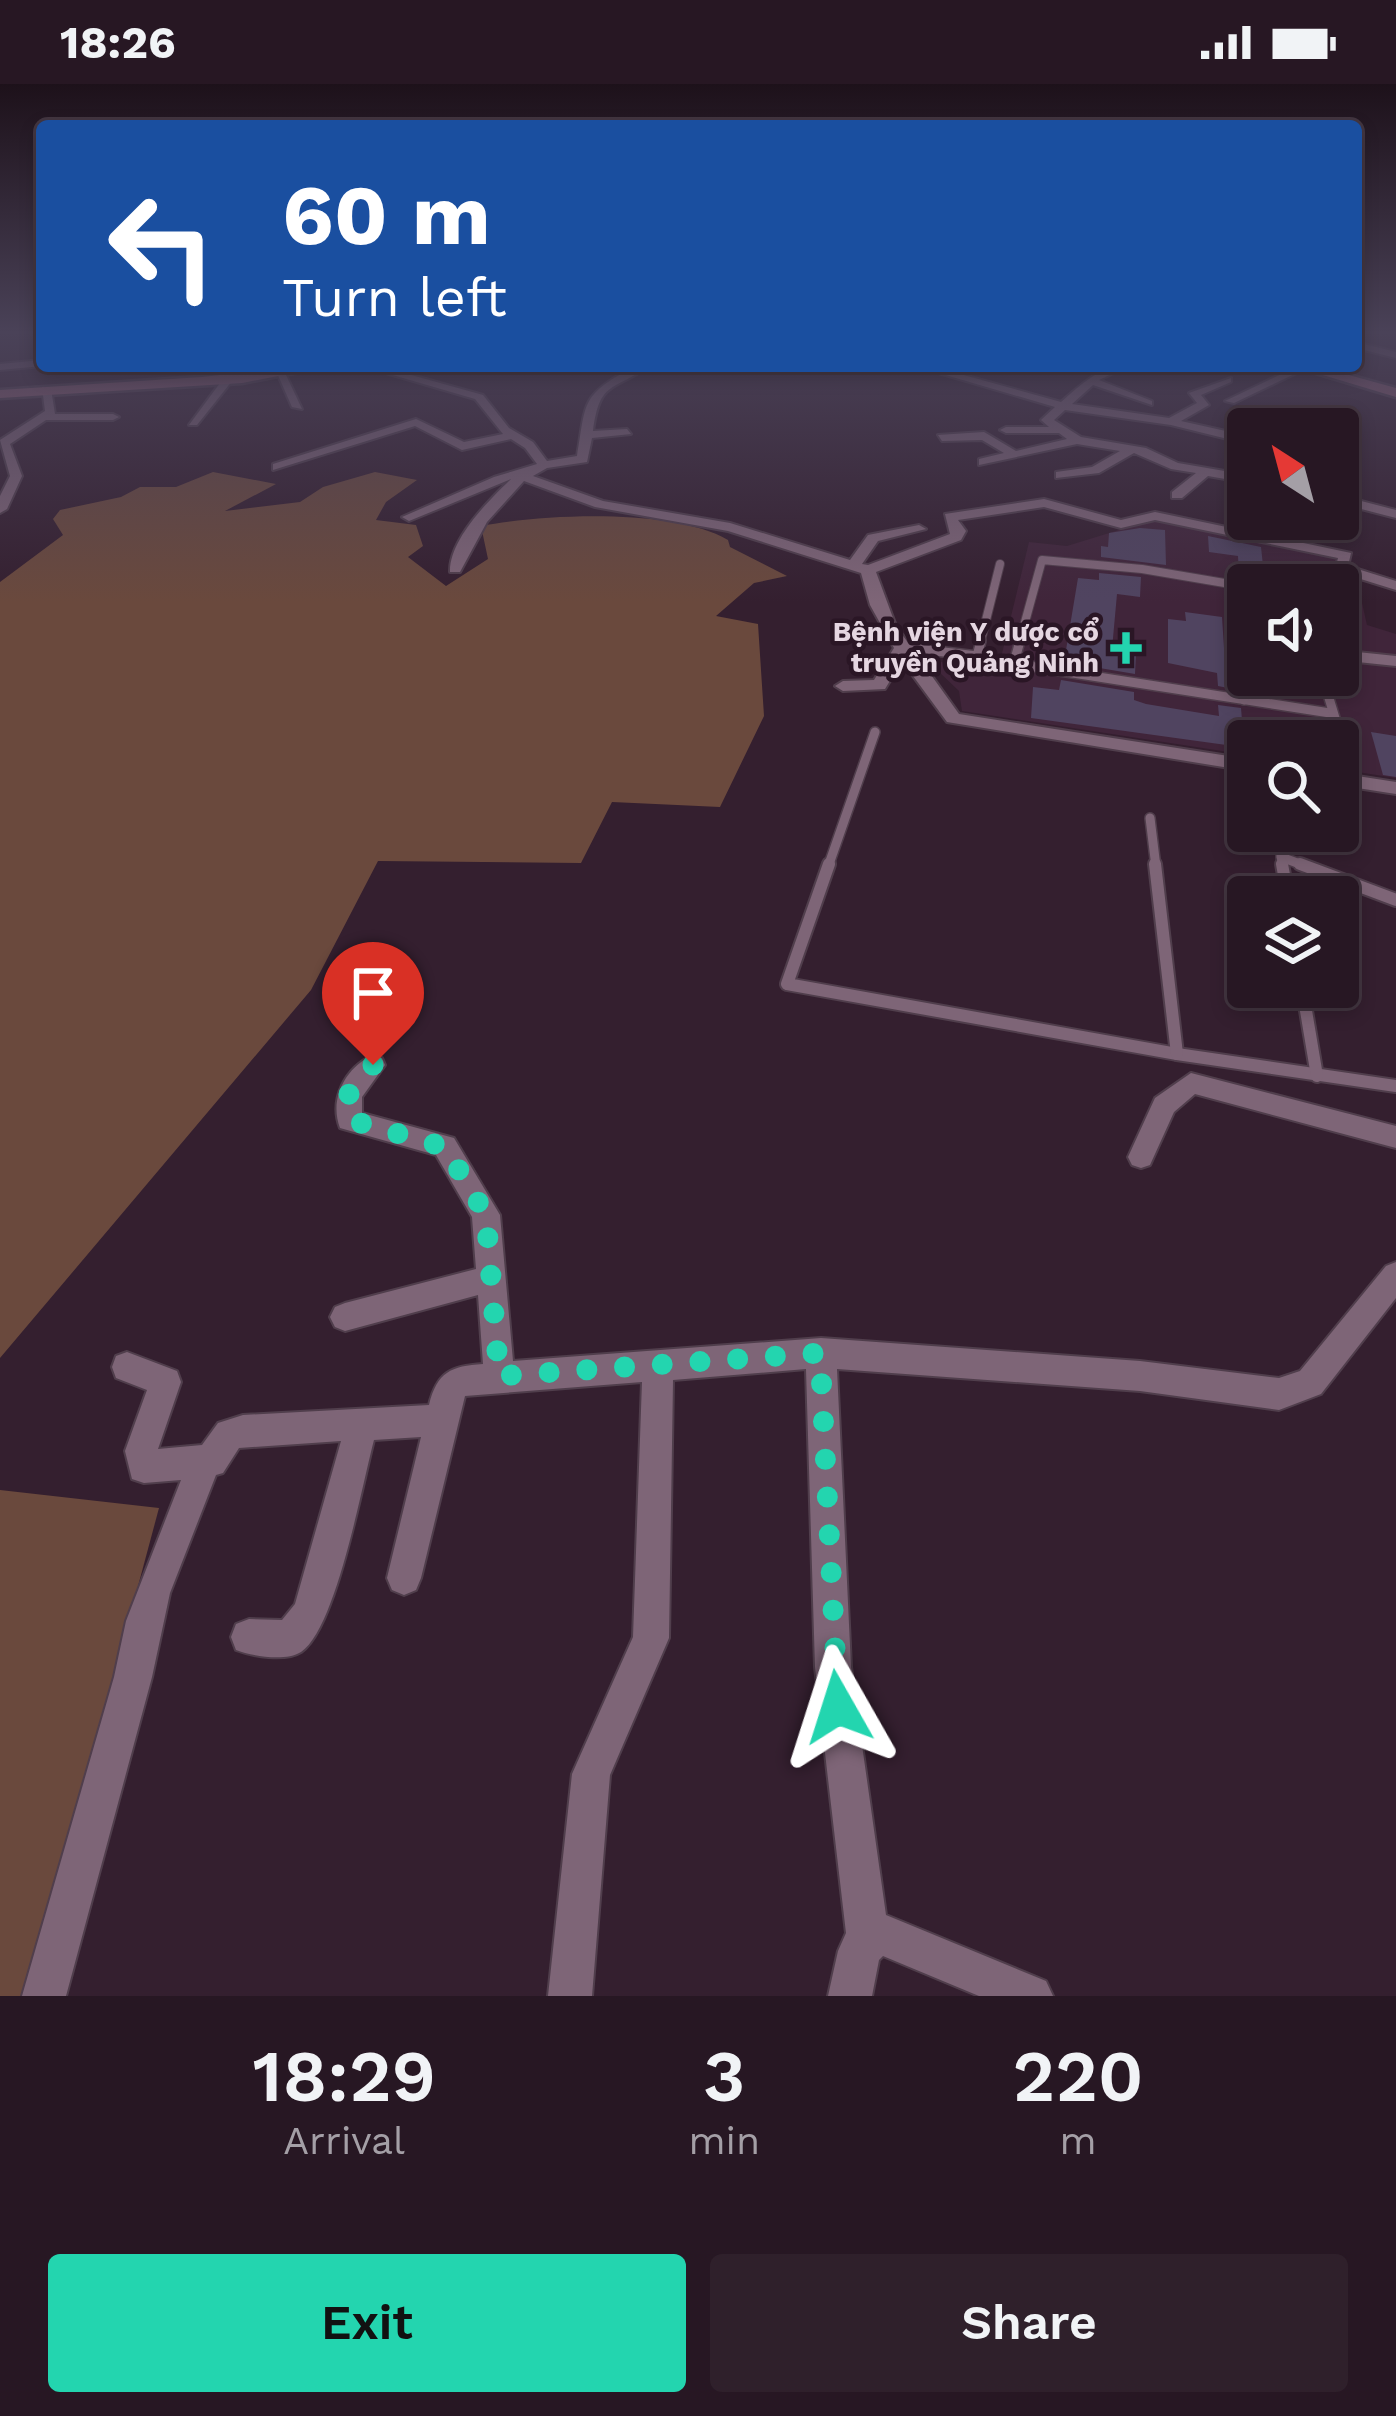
<!DOCTYPE html>
<meta charset="utf-8">
<style>
:root{--surface:#271723;--page:#2f202b;--text:#f1f3f6;--muted:#a49fa6;--line:#433641;--accent:#23d5af}
body{margin:0;font-family:"Work Sans",sans-serif;background:var(--page);color:var(--text);height:100vh;display:flex;flex-direction:column;font-size:45px;white-space:nowrap}
*{box-sizing:border-box;margin:0}
p{font-size:39px;color:var(--muted)}
.icon{flex:none;width:66px;height:66px;fill:none;stroke:currentColor;stroke-width:2;stroke-linecap:round;stroke-linejoin:round}
.map{position:relative;height:1912px;overflow:hidden}
.side{display:flex;flex-direction:column;background:var(--surface);flex:1}
.side>*{flex:none}
.banner{position:absolute;left:36px;top:36px;width:1326px;height:252px;border-radius:12px;box-shadow:0 6px 18px #0003,0 0 0 3px var(--line);background:#1a4fa0;color:#fff;overflow:hidden}
.needle{width:78px;rotate:324deg}
.fabs{position:absolute;left:1227px;top:324px;display:grid;gap:24px}
.fabs a{display:grid;place-items:center;width:132px;height:132px;border-radius:12px;background:var(--surface);box-shadow:0 6px 18px #0003,0 0 0 3px var(--line);font-size:60px}
.pin{position:absolute;display:grid;place-items:center;width:102px;height:102px;color:#fff;margin:-123px -51px;border-radius:50% 50% 50% 0;rotate:-45deg;box-shadow:0 0 12px #0007}
.pin .icon{rotate:45deg}
.me{position:absolute;width:132px;margin:-66px;rotate:354deg;stroke-linejoin:round;filter:drop-shadow(0 0 9px #0008)}
.turn{display:flex;align-items:center;gap:42px;height:252px;padding:0 48px;font-size:54px}
.turn .icon{width:156px;height:156px;stroke-width:2.5}
.turn b{display:block;font-size:84px;line-height:102px}
.eta{display:flex;justify-content:space-evenly;align-items:center;height:204px;text-align:center}
.eta b{font-size:72px;font-weight:600;line-height:84px}
.primary-button{display:flex;gap:24px;margin-top:auto;padding:24px 48px}
.primary-button a{flex:1;height:138px;border-radius:12px;background:var(--accent);color:#111;font-size:48px;font-weight:600;line-height:138px;text-align:center}
.primary-button a+a{background:var(--page);color:var(--text)}
.status{display:flex;justify-content:space-between;align-items:center;height:84px;padding:0 60px;background:var(--surface);direction:ltr}
.status svg{height:33px;fill:currentColor}
.map>svg:first-child{display:block}
.built{fill:#40253a}
.forest{fill:#6a493d}
.building{fill:#504460}
.lines{fill:none;stroke-linecap:round;stroke-linejoin:round}
.service-far2-casing{stroke:#503e4c;stroke-width:10}
.service-far1-casing{stroke:#503e4c;stroke-width:12}
.service-casing{stroke:#503e4c;stroke-width:16}
.minor-casing{stroke:#503e4c;stroke-width:4}
.secondary-casing{stroke:#503e4c;stroke-width:5}
.service-far2{stroke:#7e6577;stroke-width:8}
.service-far1{stroke:#7e6577;stroke-width:9}
.service{stroke:#7e6577;stroke-width:12}
.minor{fill:#7e6577;fill-rule:evenodd}
.secondary{fill:#996579;fill-rule:evenodd}
.route{stroke:#23d5af;stroke-width:21;stroke-dasharray:0 37.8}
.poi-dot{fill:#23d5af;stroke:#2a1625;stroke-width:4.5}
.labels{text-anchor:middle;dominant-baseline:central;stroke-width:9;stroke-linejoin:round;paint-order:stroke}
.far-poi-label{font-size:27px;font-weight:bold;fill:#e5d6e1;stroke:#2a1625;text-anchor:end}
</style>
<div class="status"><b>18:26</b><svg viewBox="0 0 49 12"><path d="M0 12V9h3v3zM5 12V6h3v6zM10 12V3h3v9zM15 12V0h3v12zM26 1h20v11H26zM47 4h2v5h-2z"/></svg></div>
<div class="map">
<svg width="1396" height="1912" viewBox="0 0 1396 1912">
<rect width="100%" height="100%" fill="#341f2f"/>
<polygon class="built" points="1158,434 1342,472 1327,501 1248,501 1248,591 1338,591 1338,511 1362,519 1367,541 1396,550 1396,694 1338,685 1338,657 1248,657 1248,671 962,627 959,607 938,587 934,577 998,586 1029,458 1067,462"/>
<g class="forest">
<path d="M213 388 276 400 225 427 300 418 323 403 375 388 417 396 386 418 376 436 416 441 423 462 408 473 446 502 488 475 481 442C544 430 673 424 728 456L730 463 787 492 754 499 716 532 758 540 764 632 720 723 612 718 581 779 378 777 311 906 0 1274V498L63 451 53 435 60 426 121 413 140 403H176Z"/>
<polygon points="0,1406 159,1424 28,1912 0,1912"/>
</g>
<g class="building">
<polygon points="1140,444 1165,446 1166,481 1101,473 1101,462 1108,463 1109,449"/>
<polygon points="1208,452 1261,463 1265,500 1239,493 1238,472 1209,468"/>
<polygon points="1099,489 1141,493 1140,513 1117,510 1112,565 1136,569 1135,590 1064,578 1078,494 1099,496"/>
<polygon points="1185,528 1222,533 1225,579 1230,580 1233,605 1218,602 1217,589 1168,579 1168,535 1186,537"/>
<polygon points="1061,596 1134,608 1134,616 1146,620 1219,632 1218,621 1241,624 1242,636 1248,637 1248,664 1031,634 1033,603 1059,606"/>
<polygon points="1371,648 1396,652 1396,693 1383,691"/>
</g>
<g class="lines">
<defs>
<g id="service-far2">
<polyline points="1229,499 1237,560"/>
<polyline points="980,560 1000,480"/>
<polyline points="1019,560 1042,476 1142,485 1248,503"/>
</g>
<g id="service-far1">
<polyline points="1020,557 1015,575 1034,583 1330,629"/>
<polyline points="1236,557 1244,616"/>
<polyline points="903,563 977,572 981,557"/>
<polyline points="1322,591 1342,657"/>
<polyline points="1150,734 1156,783"/>
<polyline points="1277,747 1283,783"/>
<polyline points="1281,773 1308,783"/>
<polyline points="828,783 875,648"/>
</g>
<g id="service">
<polyline points="829,780 787,900 1177,970 1396,1002"/>
<polyline points="1155,780 1177,970"/>
<polyline points="1282,780 1288,813"/>
<polyline points="1300,780 1396,816"/>
<polyline points="1302,903 1317,992"/>
</g>
<g id="minor">
<polygon points="1356,258 1396,268 1396,274 1356,264"/>
<polygon points="42,276 42,282 0,286 0,280"/>
<path d="M362 282H379L483 311 509 344 533 358 547 377 577 372C586 321 580 312 628 286H591L587 282H649C612 308 600 296 593 347L627 345 631 350 592 354 587 378 547 384 533 392 603 417 730 439 850 476 868 451 919 441 926 445 878 457 862 480 868 481 950 450 945 430 1044 415 1121 436 1155 428 1351 469 1348 482 1396 497V506L1335 487 1338 474 1155 436 1121 444 1044 423 958 436 966 447 961 456 876 488 896 542 959 630 1248 675V687L953 639 947 638 902 577 885 605 843 607 835 602 843 597 874 596 894 564 870 521 861 489 728 447 595 423 524 397 487 438 460 488H450C449 456 488 417 511 395L409 437 402 433 494 393 537 380 525 364 511 355 462 366 415 342 273 386V380L416 335 464 358 503 350 475 315Z"/>
<polygon points="815,282 825,282 825,286 816,288"/>
<path d="M915 282H931L1061 318C1082 300 1099 282 1128 282L1099 296 1152 317V321L1093 301 1072 320 1169 334 1197 319 1189 309 1231 294V298L1201 311 1209 321 1181 337 1248 352V360L1171 341 1065 326 1054 336 1081 353 1146 364 1178 379 1248 391V399L1208 392 1182 414H1172V408L1196 389 1171 385 1134 369 1099 389 1056 394V388L1092 383 1120 367 1077 360 979 381V375L1004 369 982 356 942 357 938 351 984 348 1016 367 1067 355 1059 349H1006L1000 346 1006 343H1049L1041 336 1055 323Z"/>
<polygon points="1298,282 1309,283 1234,319 1225,317"/>
<polygon points="277,289 286,291 302,325 292,323"/>
<polygon points="223,295 232,297 197,341 189,341"/>
<polygon points="42,303 51,305 55,330 113,330 119,333 113,336 46,336 10,360 22,392 7,425 0,429 0,412 10,392 0,356 45,327"/>
<polygon points="1338,377 1350,384 1338,398"/>
<polygon points="1338,411 1396,426 1396,434 1338,419"/>
<polygon points="1338,566 1396,572 1396,582 1338,576"/>
<polygon points="1338,689 1396,698 1396,710 1338,701"/>
<path d="M373 971 382 974 385 981 362 1013V1029L454 1054 500 1131 513 1277 821 1254 1140 1277 1279 1294 1300 1287 1386 1182 1396 1178V1214L1321 1310 1279 1326 1140 1307 837 1285 851 1583 886 1831 1046 1897 1053 1912H979L883 1872 879 1876 872 1912H828L838 1867 846 1849 815 1583 806 1285 673 1296 669 1554 610 1691 592 1912H548L572 1690 633 1553 642 1298 465 1312 421 1494 416 1506 404 1511 392 1506 387 1494 421 1353 374 1356C362 1401 336 1545 301 1568 285 1578 252 1572 236 1566L231 1553 236 1540 249 1535 282 1536 295 1520 341 1357 239 1364 223 1389 216 1391 170 1509 152 1593 66 1912H22L114 1593 126 1537 181 1396 144 1399 132 1395 125 1367 147 1306 116 1294 112 1283 116 1272 127 1268 177 1287 181 1298 158 1365 202 1361 218 1339 243 1331 429 1321C437 1288 451 1282 483 1280L478 1211 345 1247 335 1243 330 1233 335 1223 345 1219 476 1185 472 1133 436 1071 340 1044C329 1015 345 984 373 971Z"/>
<polygon points="1191,989 1396,1042 1396,1064 1195,1010 1174,1028 1150,1081 1141,1084 1132,1081 1128,1073 1155,1014"/>
</g>
<g id="secondary">
<polygon points="299,282 329,282 242,299 0,314 0,306 202,293"/>
<polygon points="1293,282 1316,282 1396,304 1396,313"/>
</g>
</defs>
<use href="#service-far2" class="service-far2-casing"/>
<use href="#service-far1" class="service-far1-casing"/>
<use href="#service" class="service-casing"/>
<use href="#minor" class="minor-casing"/>
<use href="#secondary" class="secondary-casing"/>
<use href="#service-far2" class="service-far2"/>
<use href="#service-far1" class="service-far1"/>
<use href="#service" class="service"/>
<use href="#minor" class="minor"/>
<use href="#secondary" class="secondary"/>
</g>
<linearGradient id="sky" x2="0" y2="1"><stop stop-color="#1d111a"/><stop offset="0.48" stop-color="#4a4258"/><stop offset="1" stop-color="#4a4258" stop-opacity="0"/></linearGradient>
<rect width="1396" height="518" fill="url(#sky)"/>
<g class="lines">
<polyline class="route" points="373,981 349,1010 350,1036 445,1063 486,1131 499,1292 820,1269 838,1623"/>
</g>
<path class="poi-dot" d="M1120 546h12v12h12v12h-12v12h-12v-12h-12v-12h12z"/>
<g class="labels">
<g class="far-poi-label">
<text x="1099" y="548">Bệnh viện Y dược cổ<tspan x="1099" dy="31">truyền Quảng Ninh</tspan></text>
</g>
</g>
</svg>
<div class="fabs">
<a><svg class="needle" viewBox="-14 -14 28 28"><path d="M0-13l5 13h-10z" fill="#e53935"/><path d="M0 13l5-13h-10z" fill="#a49fa6"/></svg></a>
<a><svg class="icon" aria-label="sound" viewBox="0 0 24 24"><path d="M4 9h4l5-4v14l-5-4H4zM17 9q2 3 0 6"/></svg></a>
<a><svg class="icon" aria-label="search" viewBox="0 0 24 24"><circle cx="10" cy="10" r="6"/><path d="M15 15l6 6"/></svg></a>
<a><svg class="icon" aria-label="layers" viewBox="0 0 24 24"><path d="M12 4l9 5-9 5-9-5zM3 14l9 5 9-5"/></svg></a>
</div>
<div class="pin" style="left:373px;top:981px;background:#d93025"><svg class="icon" aria-label="arrive" viewBox="0 0 24 24"><path d="M6 21V4h12l-3 4 3 4H6"/></svg></div>
<svg class="me" style="left:838px;top:1623px" viewBox="-20 -20 40 40"><path d="M0-17L14 15 0 8-14 15z" fill="#23d5af" stroke="#fff" stroke-width="4"/></svg>
<div class="banner">
<div class="turn"><svg class="icon" aria-label="left" viewBox="0 0 24 24"><path d="M17 20v-9H6M10 6l-5 5 5 5"/></svg><div><b>60 m</b>Turn left</div></div>
</div>
</div>
<section class="side">
<div class="eta">
<div><b>18:29</b><p>Arrival</p></div>
<div><b>3</b><p>min</p></div>
<div><b>220</b><p>m</p></div>
</div>
<div class="primary-button"><a>Exit</a><a>Share</a></div>
</section>
